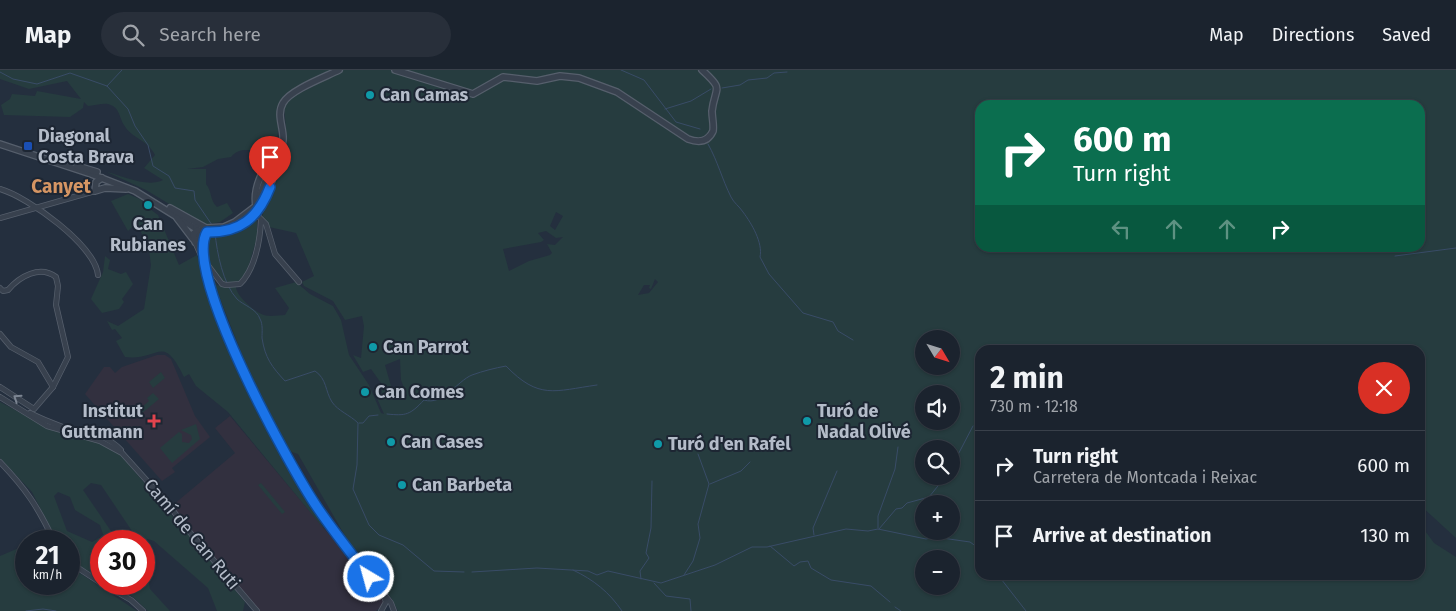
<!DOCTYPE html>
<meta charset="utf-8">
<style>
:root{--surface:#1b232e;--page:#282f3a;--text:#f1f3f6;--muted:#a0a4aa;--line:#39404a}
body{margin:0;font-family:"Fira Sans",sans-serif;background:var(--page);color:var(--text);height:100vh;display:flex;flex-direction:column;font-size:19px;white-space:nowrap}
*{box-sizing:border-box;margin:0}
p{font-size:16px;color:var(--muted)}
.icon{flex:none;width:28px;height:28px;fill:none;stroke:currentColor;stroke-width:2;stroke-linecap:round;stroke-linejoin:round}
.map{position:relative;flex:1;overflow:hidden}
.panel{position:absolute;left:975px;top:275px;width:450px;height:235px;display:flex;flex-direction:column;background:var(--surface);border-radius:15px;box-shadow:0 1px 4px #0004,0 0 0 1px var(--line)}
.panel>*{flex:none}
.banner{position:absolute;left:975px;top:30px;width:450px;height:152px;border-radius:15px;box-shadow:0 1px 4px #0004,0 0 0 1px var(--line);background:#0b6e4f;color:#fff;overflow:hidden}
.needle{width:32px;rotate:128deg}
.tools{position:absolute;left:915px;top:260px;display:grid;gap:10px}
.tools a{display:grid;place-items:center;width:45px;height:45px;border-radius:50%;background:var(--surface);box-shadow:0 1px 4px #0004,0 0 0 1px var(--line);font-size:25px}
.speed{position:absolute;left:15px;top:460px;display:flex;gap:10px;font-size:25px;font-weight:700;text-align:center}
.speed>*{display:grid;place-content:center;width:65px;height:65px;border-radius:50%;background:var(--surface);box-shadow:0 1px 4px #0004,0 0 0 1px var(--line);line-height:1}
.speed small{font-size:12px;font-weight:400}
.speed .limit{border:8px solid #d22;background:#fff;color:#111}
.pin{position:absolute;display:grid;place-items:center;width:42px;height:42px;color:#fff;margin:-51px -21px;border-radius:50% 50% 50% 0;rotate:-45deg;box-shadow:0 0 5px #0007}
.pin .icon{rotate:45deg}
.me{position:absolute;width:55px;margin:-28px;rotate:323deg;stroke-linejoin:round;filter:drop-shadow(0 0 4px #0008)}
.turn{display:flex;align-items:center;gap:18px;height:105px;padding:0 15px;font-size:22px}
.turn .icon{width:65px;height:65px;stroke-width:2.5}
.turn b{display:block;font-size:35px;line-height:42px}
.lanes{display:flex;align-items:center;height:48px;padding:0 15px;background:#0003;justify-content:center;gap:25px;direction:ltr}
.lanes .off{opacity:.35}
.round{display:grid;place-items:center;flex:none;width:52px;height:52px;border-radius:26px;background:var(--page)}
.head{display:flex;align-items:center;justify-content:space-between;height:85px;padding:0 15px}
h1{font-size:30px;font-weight:700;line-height:38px}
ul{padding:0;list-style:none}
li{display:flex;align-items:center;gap:15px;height:70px;padding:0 15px;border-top:1px solid var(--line)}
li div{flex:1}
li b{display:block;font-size:19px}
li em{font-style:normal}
header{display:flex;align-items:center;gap:30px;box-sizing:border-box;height:70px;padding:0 25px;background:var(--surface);border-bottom:1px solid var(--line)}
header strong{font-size:24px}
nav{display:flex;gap:28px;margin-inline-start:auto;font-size:18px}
.search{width:350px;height:45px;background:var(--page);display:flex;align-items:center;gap:12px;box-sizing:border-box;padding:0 18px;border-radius:28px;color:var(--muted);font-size:19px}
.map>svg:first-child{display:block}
.medical{fill:#32303f}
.green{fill:#263c3f;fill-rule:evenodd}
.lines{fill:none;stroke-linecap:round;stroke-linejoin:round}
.stream{stroke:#394c67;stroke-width:1}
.minor-casing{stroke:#565f6c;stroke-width:6}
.tertiary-casing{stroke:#565f6c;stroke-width:8}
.minor{stroke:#38414e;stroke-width:4.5}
.tertiary{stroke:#38414e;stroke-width:5.5}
.oneway{stroke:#7c8592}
.route-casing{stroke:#114b97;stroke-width:12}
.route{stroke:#1a73e8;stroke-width:9}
.culture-dot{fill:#0f9aa8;stroke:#1d2633;stroke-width:2}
.transit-dot{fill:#1a4fb4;stroke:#1d2633;stroke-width:2}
.health-dot{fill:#e0444e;stroke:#1d2633;stroke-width:2}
.labels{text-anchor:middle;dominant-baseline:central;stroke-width:4;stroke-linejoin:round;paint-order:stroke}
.poi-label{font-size:18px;font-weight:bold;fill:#b4bcc9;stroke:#1d2633;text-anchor:start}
.street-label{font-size:18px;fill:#b4bcc9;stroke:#1d2633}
.neighbourhood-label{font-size:19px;font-weight:bold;fill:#d59563;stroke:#1d2633}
</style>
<header>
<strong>Map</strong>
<div class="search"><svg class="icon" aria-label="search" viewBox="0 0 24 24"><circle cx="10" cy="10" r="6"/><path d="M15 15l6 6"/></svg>Search here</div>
<nav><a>Map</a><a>Directions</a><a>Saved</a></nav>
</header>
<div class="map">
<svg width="1456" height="541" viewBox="0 0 1456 541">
<rect width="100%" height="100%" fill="#242f3e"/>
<g class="medical">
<polygon points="157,285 165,285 171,289 195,346 210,367 172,398 175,402 162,411 85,324 104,297 110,297 115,303 122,297"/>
<polygon points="230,346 384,530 384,534 376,541 260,541 189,459 173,435 235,383 215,358"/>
</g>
<g class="green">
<path d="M0 0H1456V468L1420 435V280H980V505H1420V454L1434 473 1456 487V541H398L392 529 352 478 298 384 286 380 250 305 208 198 217 215 236 217C236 226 256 243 264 245 270 247 279 245 285 245L289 238 275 218 296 212 310 224 333 236 341 250 349 285 369 315 381 343 384 344 373 319 382 323 381 313 371 299 363 302 353 285 361 288 364 256 362 246 345 250 333 231 304 216 302 212 314 206 296 163 269 157 262 146 279 105 287 72 284 34 288 29 314 16 313 10C253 36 293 46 270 86 259 81 240 75 231 87L218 89 203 97 187 99H206V114C212 121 210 131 217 137L227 133 233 143 220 152 204 155 146 120 107 102C123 106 147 118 163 110L144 98 155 85C148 70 131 68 124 55 119 47 120 37 108 34 102 33 94 36 88 36L84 32 83 38 70 47 4 45 1 35 10 29 12 24 35 26 37 21 81 29 67 11 29 19 0 9ZM980 35H1420V178H980ZM556 142 563 146 555 160 550 156ZM546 161 556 168 563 167 555 175 547 174 552 183 550 185 529 191 509 201 503 179 541 172 544 170 538 163ZM655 209 658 212 649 223 638 225 644 215H650L649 218 651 219ZM924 269H951V296H924ZM400 289 401 310 407 326 393 323 385 295ZM924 324H951V351H924ZM924 379H951V406H924ZM924 434H951V461H924ZM924 489H951V516H924Z"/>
<path d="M128 124 142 130 143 134 158 145 179 195 197 185 222 258 257 339 324 459 228 342 196 316 189 304 184 307C162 262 160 291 125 287L116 271 122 268 115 259 112 260 107 251 118 256 144 239 151 195 147 165 143 166 136 153 128 161 111 131Z"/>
<path d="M257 149V167L246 205 243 210 225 215C213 206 200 179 208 165L232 161Z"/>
<polygon points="105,186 110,190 108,199 121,204 126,202 133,214 122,229 124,232 119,239 102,243 91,229 103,202"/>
<polygon points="161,302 165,308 153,318 149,312"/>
<polygon points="153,323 159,329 135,349 132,346 149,331 147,328"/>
<path d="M0 332 45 356 98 371 118 382 245 532 243 541H217L208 518 154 471C143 466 130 474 118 471 113 470 108 466 103 464L100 455 75 440 70 427 58 422 54 426 67 461 92 472 99 468 106 471H101V508L81 497 69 487V471H57L32 422 0 388ZM91 413 101 415 132 461V464L127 467 113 464 83 420Z"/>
<polygon points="196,354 200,369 172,393 160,378 179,362 182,364 182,372 189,373 192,369 191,365 181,360"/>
<polygon points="261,413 285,442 282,444 258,415"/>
<polygon points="26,475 26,514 69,514 69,496 137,541 0,541 0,486"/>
<polygon points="144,501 148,508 150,519 170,541 148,541 133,527 113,514 144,514"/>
</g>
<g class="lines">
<g class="stream">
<polyline points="621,0 644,10 676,52 700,59"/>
<polyline points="0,2 13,9 37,14 70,3 107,16 128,39 135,56 148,75 153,96 169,106 175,118 194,121 195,130 212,155"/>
<polyline points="107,16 122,0"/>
<polyline points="722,18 740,15 748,10 767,8 774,3 787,2"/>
<polyline points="665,39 691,31 711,19"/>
<path d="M708 74C718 92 722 109 731 127 734 133 739 136 743 142 752 154 763 173 760 187L769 204 803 243 833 252 838 261 853 270"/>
<path d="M215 163C217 183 223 214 237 229 243 235 257 239 260 249 263 254 262 262 262 268 265 288 272 297 285 311L315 301C327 309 325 321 332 332 338 341 350 345 358 353L357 395 353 419 369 455 379 465 403 475 434 501 464 502"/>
<polyline points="1395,186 1456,178"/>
<path d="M387 344C406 346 410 345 424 330 443 336 457 311 472 305 483 301 495 298 506 296 539 330 554 321 597 315"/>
<polyline points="359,353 363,353 369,346 378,345"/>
<polyline points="951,398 973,356"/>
<polyline points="710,414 741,401 750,392"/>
<polyline points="878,458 878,446 895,399 898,377"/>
<polyline points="879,459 896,439 902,438 907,433 929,427 946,406"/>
<polyline points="814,465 813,458 837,401"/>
<polyline points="770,476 794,496 800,492 808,491 811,498 831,510 871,516 890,532"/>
<path d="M573 500C594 510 609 522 622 541"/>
<polyline points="472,502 537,498 588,501 597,505 608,501 661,513 715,495 752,477 767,477 846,459 868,461 878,459 926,469 935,467 970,472 980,479"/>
<polyline points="684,505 693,491 700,468 698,454 709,414 698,384"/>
<polyline points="998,505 1026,541"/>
<polyline points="641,509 640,501 649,488 646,483 651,458 652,411"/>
<polyline points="654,513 666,526 690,529 691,541"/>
<polyline points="895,537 901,541"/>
<polyline points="26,541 43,539 56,541"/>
</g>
<defs>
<g id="minor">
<path d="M0 119C28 127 95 175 98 205"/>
<polyline points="256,144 266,154 275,184 299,212"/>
<polyline points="0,148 95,121"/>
<polyline points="195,172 203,190 220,245 267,354 317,438 391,533 394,541"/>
<path d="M204 190 222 214 226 215 240 214C255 199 260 171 261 150"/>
<path d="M0 218 3 221 8 220C20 206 40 195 56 207L58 216 56 235 68 287 53 317 34 339 0 317"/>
<polyline points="0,264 11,277 38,292 53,317"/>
<polyline points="0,327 47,356 100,371 122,383 167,433 192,465 257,541"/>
<path d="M30 343C41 349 52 353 63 357 85 363 105 363 121 380"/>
<path d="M0 392C26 419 38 437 54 471"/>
<polyline points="69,492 101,513"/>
<polyline points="103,514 131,530 143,541"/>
<polyline points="381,541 386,532 384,526"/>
</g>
<g id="tertiary">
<path d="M395 0 473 24 503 7 537 11 560 6 579 8 617 22 688 69C699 73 708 72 713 61 714 54 712 48 712 41 715 16 725 21 702 0"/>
<path d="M0 74 91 104 135 121 198 160C219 165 246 159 260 140 268 128 271 113 275 100 277 91 282 80 283 70 284 58 276 45 283 33 290 20 325 7 339 0"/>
<polyline points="77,96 97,102"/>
<polyline points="102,108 96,112 95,121 105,118 126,119"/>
<path d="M256 136C252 114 267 94 278 77"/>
<polyline points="170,138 206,158 224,157 235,152 256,136 275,84"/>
<polyline points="177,148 193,169"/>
<polyline points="196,157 201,174"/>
<polyline points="195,172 193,164 198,160"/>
</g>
</defs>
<use href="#minor" class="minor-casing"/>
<use href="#tertiary" class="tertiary-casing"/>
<use href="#minor" class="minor"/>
<use href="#tertiary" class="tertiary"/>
</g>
<defs><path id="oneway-chevron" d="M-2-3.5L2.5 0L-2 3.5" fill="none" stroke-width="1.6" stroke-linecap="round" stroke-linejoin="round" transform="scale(1.25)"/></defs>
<use class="oneway" href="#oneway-chevron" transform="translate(17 328) rotate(-146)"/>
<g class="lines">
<defs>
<path id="route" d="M270 117C258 148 240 163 207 162 182 202 290 397 317 437 333 461 352 484 369 507"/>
</defs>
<use href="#route" class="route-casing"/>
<use href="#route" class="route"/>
</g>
<g class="culture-dot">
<circle cx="370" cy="25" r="5"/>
<circle cx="148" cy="135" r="5"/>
<circle cx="373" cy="277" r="5"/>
<circle cx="365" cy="322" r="5"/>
<circle cx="807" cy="351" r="5"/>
<circle cx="391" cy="372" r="5"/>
<circle cx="658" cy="374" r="5"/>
<circle cx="402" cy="415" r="5"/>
</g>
<rect class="transit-dot" x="23" y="71" width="10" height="10" rx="2.5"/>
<path class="health-dot" d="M151.5 343.5h5v5h5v5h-5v5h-5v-5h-5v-5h5z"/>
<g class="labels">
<g class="poi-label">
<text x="380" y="25">Can Camas</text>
<text x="38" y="66">Diagonal<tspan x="38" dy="21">Costa Brava</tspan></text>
<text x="148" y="154" text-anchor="middle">Can<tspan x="148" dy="21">Rubianes</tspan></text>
<text x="383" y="277">Can Parrot</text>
<text x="375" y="322">Can Comes</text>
<text x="143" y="341" text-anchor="end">Institut<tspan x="143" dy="21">Guttmann</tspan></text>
<text x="817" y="341">Turó de<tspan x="817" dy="21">Nadal Olivé</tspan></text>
<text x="401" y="372">Can Cases</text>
<text x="668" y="374">Turó d'en Rafel</text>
<text x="412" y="415">Can Barbeta</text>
</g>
<g class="street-label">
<text transform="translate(192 464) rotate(50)">Camí de Can Ruti</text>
</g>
<g class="neighbourhood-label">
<text x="61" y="116">Canyet</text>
</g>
</g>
</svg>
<div class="tools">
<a><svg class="needle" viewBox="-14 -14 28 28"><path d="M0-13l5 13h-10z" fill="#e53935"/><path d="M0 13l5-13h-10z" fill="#a0a4aa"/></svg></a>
<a><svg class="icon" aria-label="sound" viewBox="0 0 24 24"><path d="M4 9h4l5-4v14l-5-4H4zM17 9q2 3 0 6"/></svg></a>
<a><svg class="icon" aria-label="search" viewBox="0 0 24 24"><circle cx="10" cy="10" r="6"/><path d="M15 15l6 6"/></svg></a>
<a>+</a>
<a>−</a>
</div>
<div class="speed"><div>21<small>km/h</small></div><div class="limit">30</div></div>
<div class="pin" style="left:270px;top:117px;background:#d93025"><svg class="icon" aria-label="arrive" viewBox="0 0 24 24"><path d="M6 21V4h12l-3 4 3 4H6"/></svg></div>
<svg class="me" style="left:369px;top:507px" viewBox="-20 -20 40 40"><circle r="17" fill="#1a73e8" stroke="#fff" stroke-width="3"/><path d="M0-11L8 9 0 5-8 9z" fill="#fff"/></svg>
<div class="banner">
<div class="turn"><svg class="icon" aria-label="right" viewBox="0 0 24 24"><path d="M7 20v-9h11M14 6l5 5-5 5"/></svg><div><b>600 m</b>Turn right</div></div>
<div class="lanes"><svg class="icon off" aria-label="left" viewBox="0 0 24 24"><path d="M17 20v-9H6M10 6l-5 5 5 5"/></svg><svg class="icon off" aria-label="ahead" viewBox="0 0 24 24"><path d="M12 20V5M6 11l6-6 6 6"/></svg><svg class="icon off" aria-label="ahead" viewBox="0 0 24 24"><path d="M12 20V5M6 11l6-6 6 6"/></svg><svg class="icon" aria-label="right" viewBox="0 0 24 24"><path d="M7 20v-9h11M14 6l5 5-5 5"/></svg></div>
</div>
<section class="panel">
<div class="head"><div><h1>2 min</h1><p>730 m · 12:18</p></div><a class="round" style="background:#d93025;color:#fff"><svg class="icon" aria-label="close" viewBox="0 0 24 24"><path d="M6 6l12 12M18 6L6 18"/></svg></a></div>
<ul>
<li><svg class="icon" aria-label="right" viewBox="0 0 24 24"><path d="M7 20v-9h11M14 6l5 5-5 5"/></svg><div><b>Turn right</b><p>Carretera de Montcada i Reixac</p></div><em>600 m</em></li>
<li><svg class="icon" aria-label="arrive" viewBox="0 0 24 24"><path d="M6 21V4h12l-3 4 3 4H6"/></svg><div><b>Arrive at destination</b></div><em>130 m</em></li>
</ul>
</section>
</div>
